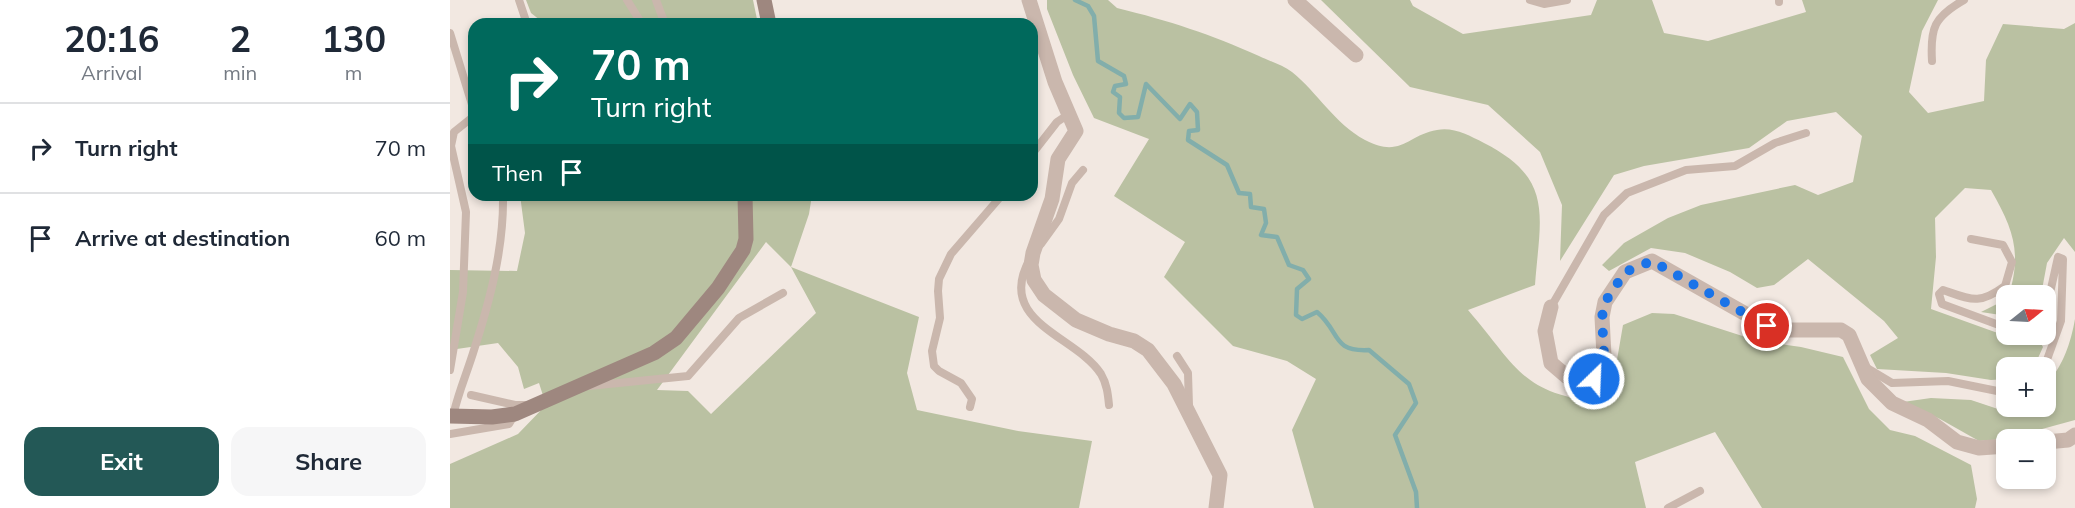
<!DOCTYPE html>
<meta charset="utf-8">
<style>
:root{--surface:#fff;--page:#f6f6f7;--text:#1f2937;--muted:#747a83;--line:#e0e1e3;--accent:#235856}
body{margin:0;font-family:Mulish,sans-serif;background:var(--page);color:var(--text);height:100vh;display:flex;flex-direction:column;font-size:22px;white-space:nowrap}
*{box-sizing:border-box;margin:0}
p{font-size:20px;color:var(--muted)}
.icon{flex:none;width:33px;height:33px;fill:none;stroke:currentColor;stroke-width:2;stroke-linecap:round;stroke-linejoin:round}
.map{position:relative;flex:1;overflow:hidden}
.details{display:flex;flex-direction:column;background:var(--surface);width:450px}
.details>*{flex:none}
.hud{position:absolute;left:18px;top:18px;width:570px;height:183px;border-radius:18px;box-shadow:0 3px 9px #0003;background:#00695c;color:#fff;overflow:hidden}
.needle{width:39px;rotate:72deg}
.buttons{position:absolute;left:1546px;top:285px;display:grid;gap:12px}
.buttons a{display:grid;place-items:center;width:60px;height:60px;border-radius:12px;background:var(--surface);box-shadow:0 3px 9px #0003;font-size:30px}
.pin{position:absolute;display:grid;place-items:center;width:51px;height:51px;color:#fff;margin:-26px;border:3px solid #fff;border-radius:50%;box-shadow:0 2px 6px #0007}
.me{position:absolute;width:66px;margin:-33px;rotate:24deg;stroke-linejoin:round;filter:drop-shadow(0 0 4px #0008)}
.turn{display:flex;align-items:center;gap:21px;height:126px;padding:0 24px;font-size:27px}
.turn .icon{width:78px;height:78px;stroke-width:2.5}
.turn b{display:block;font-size:42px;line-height:51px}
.then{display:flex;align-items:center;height:57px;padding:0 24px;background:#0003;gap:12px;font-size:22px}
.eta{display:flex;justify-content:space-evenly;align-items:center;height:102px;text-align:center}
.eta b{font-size:36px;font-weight:700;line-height:42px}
.action{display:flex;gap:12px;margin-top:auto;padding:12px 24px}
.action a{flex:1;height:69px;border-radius:18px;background:var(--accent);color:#fff;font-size:24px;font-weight:700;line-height:69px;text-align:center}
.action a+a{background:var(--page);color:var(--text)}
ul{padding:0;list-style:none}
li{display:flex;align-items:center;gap:18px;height:90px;padding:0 24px;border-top:2px solid var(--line)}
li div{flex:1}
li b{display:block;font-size:22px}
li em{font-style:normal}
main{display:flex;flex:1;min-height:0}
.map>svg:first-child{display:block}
.green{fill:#bac1a2;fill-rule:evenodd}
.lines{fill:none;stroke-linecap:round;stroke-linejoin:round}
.stream{stroke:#82aeab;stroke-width:4.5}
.lane{stroke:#cab7ad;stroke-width:8}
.street{stroke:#cab7ad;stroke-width:15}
.secondary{stroke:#9e877f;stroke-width:15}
.route{stroke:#1a73e8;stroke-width:10;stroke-dasharray:0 18}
</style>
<main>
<section class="details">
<div class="eta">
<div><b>20:16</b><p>Arrival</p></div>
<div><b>2</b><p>min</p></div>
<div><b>130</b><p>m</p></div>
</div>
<ul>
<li><svg class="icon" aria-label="right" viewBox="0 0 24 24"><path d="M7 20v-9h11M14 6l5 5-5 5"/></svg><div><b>Turn right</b></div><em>70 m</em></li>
<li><svg class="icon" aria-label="arrive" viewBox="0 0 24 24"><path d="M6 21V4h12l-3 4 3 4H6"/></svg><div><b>Arrive at destination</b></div><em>60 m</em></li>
</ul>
<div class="action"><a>Exit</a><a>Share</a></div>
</section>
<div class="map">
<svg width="1625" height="508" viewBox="0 0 1625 508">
<rect width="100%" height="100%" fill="#f2e8e1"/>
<g class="green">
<polygon points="76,0 303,0 308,24 95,24 81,13"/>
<path d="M597 0H658L667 8C720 21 760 34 809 56 819 61 833 65 842 72 868 93 884 123 915 140 951 159 957 135 987 130 1004 127 1018 135 1034 143 1105 179 1090 216 1085 285L1018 310C1068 368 1070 393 1153 403L1162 389 1173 325 1202 313 1224 314 1308 341 1351 347 1393 357 1419 409 1440 430 1465 436 1521 465 1527 499 1525 508H1312L1265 432 1185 462 1196 508H864L842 430 866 379 837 361 783 346 714 277 735 242 664 196 699 139 644 118 623 75 597 9Z"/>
<path d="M871 0H960L963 6 1013 34 1141 15 1147 0H1202L1214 33 1258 41 1356 12 1352 0H1488L1472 31 1459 92 1478 113 1534 101 1536 60 1553 24 1614 29 1625 23V252L1614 238 1597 263 1591 295H1559C1572 251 1563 229 1541 190L1515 188 1485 218 1486 257 1481 309 1556 336 1586 335 1593 347 1584 367 1557 368V379L1541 380 1496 373 1427 369 1420 355 1448 338 1434 321 1358 259 1324 285 1307 288 1280 272 1235 253 1201 248 1159 271 1152 265 1174 243 1218 218 1251 205 1345 185 1368 195 1403 182 1412 136 1386 112 1337 121 1299 148 1194 166 1164 175 1110 261 1112 205 1090 152 1038 105 960 87Z"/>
<path d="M70 195H362L359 214 341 267 469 317 457 373 467 410 568 431 642 441 629 508H0V464L68 434 96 405 89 383 74 389 68 367 48 343 0 350V270L67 271 75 233ZM316 242 341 267 366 313 261 414 238 391 207 390Z"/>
<polygon points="1557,299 1557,316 1531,312"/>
<path d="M1625 319V420L1556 439 1529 441 1490 419 1453 402 1481 398 1521 400 1548 409 1557 406H1596V384C1613 367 1621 342 1625 319Z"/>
</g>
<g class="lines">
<path class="stream" d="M625 0 638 6 644 16 648 61 674 76 676 84 665 86 663 92 670 97 669 113 674 118 688 117 696 84 730 119 740 104 747 112 748 130 739 131 738 140 777 165 789 193 800 194 801 207 814 209 816 223 811 235 827 237 839 265 853 270 859 279 847 289 846 315 852 319 867 312C891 332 881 352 919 350L959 384 966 403 945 435 966 492 967 508"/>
<g class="lane">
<polyline points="69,0 77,24"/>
<polyline points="177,0 192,24"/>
<polyline points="206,0 215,24"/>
<polyline points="1080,0 1094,4 1117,0"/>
<polyline points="1329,0 1329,2"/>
<polyline points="0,33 24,111"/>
<path d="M1482 61C1480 28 1484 17 1514 0"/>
<polyline points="582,154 607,122 616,116 620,116"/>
<path d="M1521 239 1553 245 1562 262 1555 286C1529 305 1522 300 1493 290L1489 294 1492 304 1557 328"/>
<polyline points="591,244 609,219 622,183 633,170"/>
<path d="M580 259C544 322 627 336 651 374 657 384 658 395 659 405"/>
<polyline points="1101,307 1154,215 1177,193 1236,170 1285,166 1325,143 1356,133"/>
<polyline points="727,356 738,373 739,406"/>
<polyline points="1417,368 1442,383 1498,381 1557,393"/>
<polyline points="1594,368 1611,321 1613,259 1608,257 1596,311"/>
<polyline points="0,370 13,292 16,212 1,146 4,132 24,116"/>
<polyline points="139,386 238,376 289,318 333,293"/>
<polyline points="21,395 65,405 76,405"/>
<polyline points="520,407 522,399 511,383 489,371 484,366 482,351 490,318 488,291 489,279 501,254 552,195"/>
<path d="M0 414 3 416C8 393 17 373 24 350 40 300 54 248 53 195"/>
<polyline points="0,434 59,424 65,414"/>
<polyline points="1218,508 1250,491"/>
</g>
<g class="street">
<polyline points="579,0 605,82 626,131 608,159 602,199 583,253 581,265 584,280 594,295 626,320 659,334 684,341 698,350 724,384 770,475 766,508"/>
<polyline points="845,0 906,55"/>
<polyline points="1101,307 1095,331 1101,363 1122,381 1133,384 1155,375 1152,317 1155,302 1175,272 1202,261 1317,326 1332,330 1391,330 1399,335 1418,379 1442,403 1478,420 1507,442 1529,448 1557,446"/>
<polyline points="1596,442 1618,440 1625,435"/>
</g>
<g class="secondary">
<polyline points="314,0 319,24"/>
<polyline points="0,416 42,417 65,414 204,353 226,338 268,288 293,250 296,239 295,195"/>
</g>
</g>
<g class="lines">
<polyline class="route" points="1144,379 1155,375 1152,317 1155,302 1175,272 1202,261 1317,326"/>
</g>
</svg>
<div class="buttons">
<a><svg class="needle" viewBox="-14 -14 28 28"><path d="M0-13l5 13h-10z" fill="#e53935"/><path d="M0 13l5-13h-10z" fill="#747a83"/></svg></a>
<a>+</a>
<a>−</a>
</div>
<div class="pin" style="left:1317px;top:326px;background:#d93025"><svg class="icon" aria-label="arrive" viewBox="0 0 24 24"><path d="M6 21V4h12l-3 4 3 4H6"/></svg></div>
<svg class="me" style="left:1144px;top:379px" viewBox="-20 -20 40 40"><circle r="17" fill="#1a73e8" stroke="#fff" stroke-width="3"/><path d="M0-11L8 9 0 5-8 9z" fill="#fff"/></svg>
<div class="hud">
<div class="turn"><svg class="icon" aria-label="right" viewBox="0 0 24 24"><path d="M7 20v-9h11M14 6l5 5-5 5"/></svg><div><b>70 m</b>Turn right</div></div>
<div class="then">Then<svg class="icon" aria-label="arrive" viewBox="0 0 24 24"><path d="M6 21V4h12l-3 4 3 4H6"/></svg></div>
</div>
</div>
</main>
